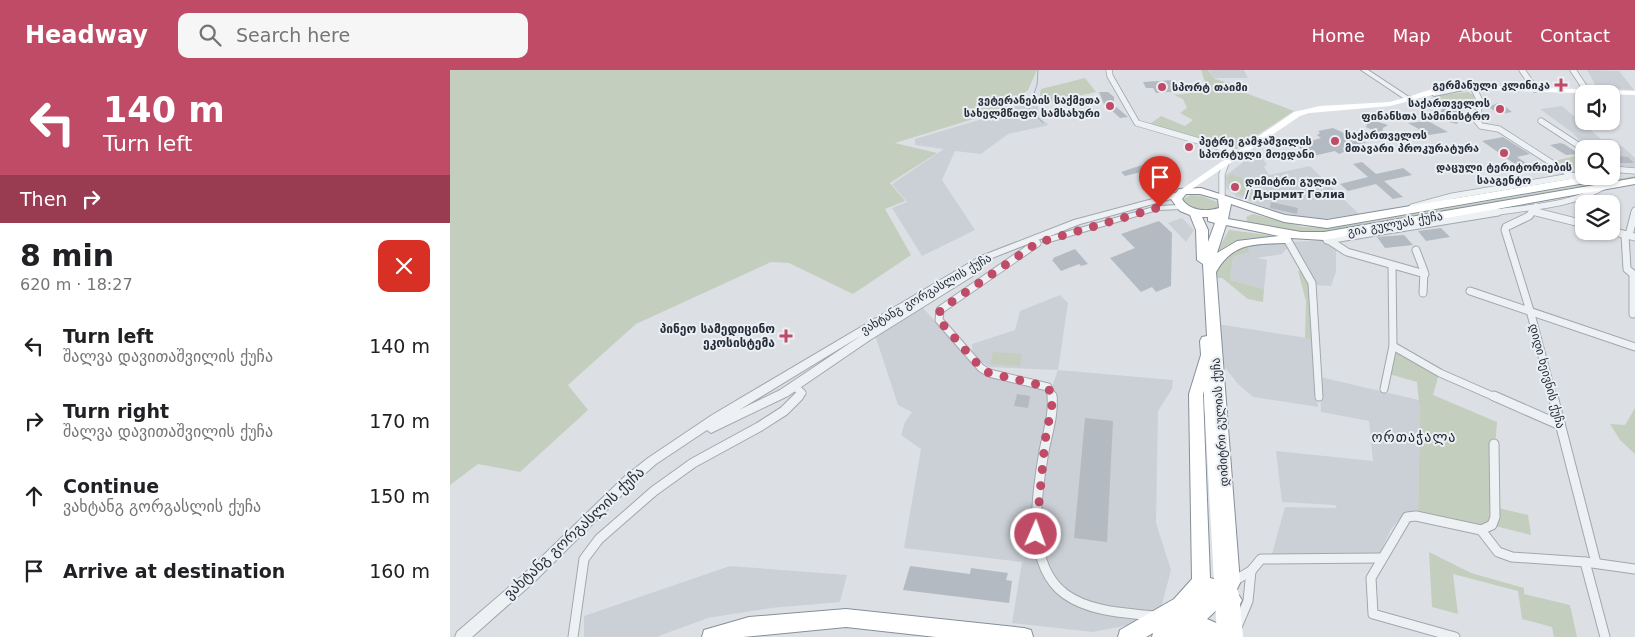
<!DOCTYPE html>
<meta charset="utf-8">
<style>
:root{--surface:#fff;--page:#f6f6f6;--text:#202124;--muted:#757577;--accent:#c04b66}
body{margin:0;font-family:"DejaVu Sans","Noto Sans Georgian",sans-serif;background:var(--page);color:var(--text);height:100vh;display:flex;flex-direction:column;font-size:19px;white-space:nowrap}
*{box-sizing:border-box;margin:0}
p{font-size:16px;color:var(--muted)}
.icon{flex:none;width:28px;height:28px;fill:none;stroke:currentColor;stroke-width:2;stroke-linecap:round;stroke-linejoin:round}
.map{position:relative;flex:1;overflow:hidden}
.drawer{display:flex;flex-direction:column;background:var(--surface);width:450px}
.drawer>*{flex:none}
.banner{background:#c04b66;color:#fff;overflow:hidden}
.buttons{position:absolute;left:1125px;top:15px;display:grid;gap:10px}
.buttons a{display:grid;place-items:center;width:45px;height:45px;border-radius:10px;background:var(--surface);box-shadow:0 1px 4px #0004;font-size:25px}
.pin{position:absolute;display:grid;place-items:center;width:42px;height:42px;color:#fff;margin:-51px -21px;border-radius:50% 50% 50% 0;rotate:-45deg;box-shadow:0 0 5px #0007}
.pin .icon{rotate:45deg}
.me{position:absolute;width:55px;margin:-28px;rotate:2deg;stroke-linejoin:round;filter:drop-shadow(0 0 4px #0008)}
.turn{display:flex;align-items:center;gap:18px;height:105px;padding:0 20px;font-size:22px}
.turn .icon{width:65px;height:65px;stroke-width:2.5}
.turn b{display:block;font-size:35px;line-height:42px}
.then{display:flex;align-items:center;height:48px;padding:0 20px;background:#0003;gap:10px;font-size:19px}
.round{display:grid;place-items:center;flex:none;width:52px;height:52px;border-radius:10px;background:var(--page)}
.headline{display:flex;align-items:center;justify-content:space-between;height:85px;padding:0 20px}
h1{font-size:30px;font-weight:800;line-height:38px}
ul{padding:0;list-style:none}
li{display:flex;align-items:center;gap:15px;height:75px;padding:0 20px}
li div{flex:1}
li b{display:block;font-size:19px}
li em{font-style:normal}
header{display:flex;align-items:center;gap:30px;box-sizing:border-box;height:70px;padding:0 25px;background:var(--accent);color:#fff}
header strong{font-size:24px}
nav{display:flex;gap:28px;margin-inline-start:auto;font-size:18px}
.search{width:350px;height:45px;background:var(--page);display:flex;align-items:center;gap:12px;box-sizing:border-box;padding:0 18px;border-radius:10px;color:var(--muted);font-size:19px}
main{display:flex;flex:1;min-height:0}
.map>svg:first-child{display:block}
.built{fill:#cbd0d6}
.green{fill:#c3cebe}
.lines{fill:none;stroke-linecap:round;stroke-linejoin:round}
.stream{stroke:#9ab0c2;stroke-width:1}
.building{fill:#b4bac1}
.minor-far2-casing{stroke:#a2a7ae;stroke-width:7}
.minor-far1-casing{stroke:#a2a7ae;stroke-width:9}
.minor-casing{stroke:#a2a7ae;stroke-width:11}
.tertiary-casing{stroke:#a2a7ae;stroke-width:2}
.trunk-casing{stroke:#858f9a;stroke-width:2}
.minor-far2{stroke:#eef1f4;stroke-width:5.5}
.minor-far1{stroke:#eef1f4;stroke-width:7}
.minor{stroke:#eef1f4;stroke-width:9}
.tertiary{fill:#eef1f4;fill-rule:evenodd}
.secondary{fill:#fff;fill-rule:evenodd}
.trunk{fill:#fff;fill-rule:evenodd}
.route{stroke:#c04b66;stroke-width:9;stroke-dasharray:0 16.2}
.poi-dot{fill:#c04b66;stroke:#ebeff3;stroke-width:2}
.labels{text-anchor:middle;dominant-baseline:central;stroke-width:4;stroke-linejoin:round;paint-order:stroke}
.far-poi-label{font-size:11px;font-weight:bold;fill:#272f3a;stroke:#ebeff3;text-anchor:start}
.street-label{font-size:12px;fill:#272f3a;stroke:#ebeff3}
.poi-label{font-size:12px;font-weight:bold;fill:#272f3a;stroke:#ebeff3;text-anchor:end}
.neighbourhood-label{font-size:14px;letter-spacing:1px;fill:#1a212a;stroke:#ebeff3}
.near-street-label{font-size:15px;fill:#272f3a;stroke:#ebeff3}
</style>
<header>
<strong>Headway</strong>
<div class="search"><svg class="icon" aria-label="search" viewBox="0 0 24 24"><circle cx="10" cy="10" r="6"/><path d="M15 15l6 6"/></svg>Search here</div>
<nav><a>Home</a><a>Map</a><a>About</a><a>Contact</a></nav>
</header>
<main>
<section class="drawer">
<div class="banner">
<div class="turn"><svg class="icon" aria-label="left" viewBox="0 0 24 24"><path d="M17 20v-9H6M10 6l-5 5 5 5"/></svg><div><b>140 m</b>Turn left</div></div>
<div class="then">Then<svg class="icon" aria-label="right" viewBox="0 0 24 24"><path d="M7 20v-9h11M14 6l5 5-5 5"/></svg></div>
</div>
<div class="headline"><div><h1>8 min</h1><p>620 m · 18:27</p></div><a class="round" style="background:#d93025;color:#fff"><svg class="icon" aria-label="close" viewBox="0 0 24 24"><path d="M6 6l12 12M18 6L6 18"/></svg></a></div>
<ul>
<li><svg class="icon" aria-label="left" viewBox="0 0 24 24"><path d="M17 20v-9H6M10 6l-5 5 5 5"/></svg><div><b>Turn left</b><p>შალვა დავითაშვილის ქუჩა</p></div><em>140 m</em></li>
<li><svg class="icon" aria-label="right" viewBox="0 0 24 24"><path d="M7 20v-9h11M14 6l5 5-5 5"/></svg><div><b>Turn right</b><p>შალვა დავითაშვილის ქუჩა</p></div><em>170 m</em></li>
<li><svg class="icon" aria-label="ahead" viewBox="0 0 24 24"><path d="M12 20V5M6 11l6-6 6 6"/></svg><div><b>Continue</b><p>ვახტანგ გორგასლის ქუჩა</p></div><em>150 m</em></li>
<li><svg class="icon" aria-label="arrive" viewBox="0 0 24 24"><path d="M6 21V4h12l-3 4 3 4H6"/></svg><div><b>Arrive at destination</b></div><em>160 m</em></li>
</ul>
</section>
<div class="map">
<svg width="1185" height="567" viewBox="0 0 1185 567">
<rect width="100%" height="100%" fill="#dce0e5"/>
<g class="built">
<polygon points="759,0 794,0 798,8 764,8"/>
<polygon points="1137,0 1169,1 1184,20 1147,18"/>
<polygon points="587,30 589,47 599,55 558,64 531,84 505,81 492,110 525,160 472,186 442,138 457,132 442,114 494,79 465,75 465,69 556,42 570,32"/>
<polygon points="1112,36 1151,69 1161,69 1174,78 1185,88 1185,97 1161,96 1161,79 1137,79 1127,71 1130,71 1123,63 1090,39"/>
<polygon points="804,79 817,94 814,97 819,105 860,96 909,144 866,150 827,142 786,126 776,118 775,106 792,93"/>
<polygon points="732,148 744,160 736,172 718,153"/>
<polygon points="875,170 886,178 886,202 881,216 865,215 859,198 842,172"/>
<polygon points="835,171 838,177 832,184 807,188 817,190 814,219 780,210 783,187 800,182 797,175"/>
<polygon points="610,225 618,233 608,300 723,310 722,319 708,341 706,453 721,500 710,542 688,553 643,562 562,553 572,492 454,478 471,379 451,365 455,352 462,342 448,335 425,265 471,236 533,302 589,317 599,325 608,300 539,297 523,285 522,274 565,260 570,241"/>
<polygon points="767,254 863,269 868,337 803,327 787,313 774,296"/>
<polygon points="870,307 969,330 970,343 968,444 954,445 941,459 930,483 822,484 835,437 887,438 885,435 832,432 826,381 923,391 919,351 871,342"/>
<polygon points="280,496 397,505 390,532 321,538 258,548 206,567 134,567 134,546"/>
</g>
<g class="green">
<polygon points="0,0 587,0 578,20 553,40 445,73 487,83 440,113 455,131 435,139 461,185 403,224 339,193 321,192 186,254 118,315 138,340 70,402 28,394 0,415"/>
<polygon points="751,0 758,0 765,9 780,13 790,21 844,41 788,78 779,77 700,54 711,46 735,56 743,50 730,43 737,38 733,29 724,25 758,21"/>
<polygon points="635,8 646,22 588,35 591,19"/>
<polygon points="1018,22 1024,25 1024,33 998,35 983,26"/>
<polygon points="1132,84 1134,101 1122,103 1105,91"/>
<polygon points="781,104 795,109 810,126 800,129 782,121 791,118 786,114 779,116 777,108"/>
<polygon points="1185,106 1185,109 938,152 936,149"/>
<path d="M741 125 752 126 767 132 769 139C757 141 738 143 733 129Z"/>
<polygon points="803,144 853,157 878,158 934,150 936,152 861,164 798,153 796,147"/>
<path d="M779 160 833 167C806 168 785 165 765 185Z"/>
<path d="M797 175 800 182 783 187 780 210 814 219 813 232 798 229 772 208H763C768 188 779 182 797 175Z"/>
<polygon points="856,200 861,212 863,269 855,268 856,231 848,201"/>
<polygon points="945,280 989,304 983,325 1047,352 1039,453 1029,457 968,444 970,343 967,312 939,304"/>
<polygon points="543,282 572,284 570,296 540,294"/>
<polygon points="1185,338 1185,384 1170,370 1160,354 1175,355"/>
<polygon points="1048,438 1078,445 1081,465 1045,456"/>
<polygon points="979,482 1021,503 1074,518 1074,524 1120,535 1127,567 1104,567 1102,557 1072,549 1068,521 1003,504 1008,544 982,537"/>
</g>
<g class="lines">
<polyline class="stream" points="588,0 587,15 579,38 593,53"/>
</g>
<g class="building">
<polygon points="724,10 731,21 706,23 703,18 696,18 693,12"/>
<polygon points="649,22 658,22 664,27 664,35 678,47 670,48 658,37 655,37"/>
<polygon points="1048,33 1052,34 1062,42 1050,44 1038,37"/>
<polygon points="993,37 1012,42 1007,54 987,49"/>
<polygon points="919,49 938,55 933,58 932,64 916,57"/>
<polygon points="978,51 987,56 998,62 979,65 958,53"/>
<polygon points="883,58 896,64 903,62 916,73 893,78 896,81 889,84 885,81 863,86 856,84 847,75 871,68 867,65 870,63 868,61"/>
<polygon points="1053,67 1080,84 1067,87 1079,95 1069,97 1032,71"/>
<polygon points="1110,73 1114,74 1129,84 1116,85 1100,75"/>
<polygon points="1161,85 1178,87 1184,93 1164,93 1161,91"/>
<polygon points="912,92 926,104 953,98 962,105 934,111 953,127 943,129 926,114 898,121 890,114 918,107 903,94"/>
<polygon points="698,93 703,99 675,106 671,102"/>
<polygon points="821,132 848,138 847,144 820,138"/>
<polygon points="709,151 722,163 721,216 706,222 702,217 691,222 660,188 685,178 671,164"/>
<polygon points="991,158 1000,167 976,171 968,161"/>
<polygon points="954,165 963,175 935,178 927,167"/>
<polygon points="625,179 638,194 631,196 629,194 611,201 602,190 604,189 603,188"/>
<polygon points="567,324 580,326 578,338 564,336"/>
<polygon points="635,348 663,351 657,472 624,468"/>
<polygon points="460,496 520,504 521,498 558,503 556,510 562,511 559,533 453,520"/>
</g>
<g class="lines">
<defs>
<g id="minor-far2">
<polyline points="659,0 660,6 687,53 790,83"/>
<polyline points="1072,0 1085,19"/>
<polyline points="1123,0 1137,21"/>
<polyline points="1023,17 1030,31 1027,51 1031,56 1049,59 1122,106"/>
<polyline points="1091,51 1134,79"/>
<polyline points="1161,99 1185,101"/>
<polyline points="772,127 772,104 776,93"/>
<polyline points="962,137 1003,126 1134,104"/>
<polyline points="1083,141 1091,143"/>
<path d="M1041 143C1078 137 1122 136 1155 116"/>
<polyline points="1081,143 1086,136"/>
<polyline points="1184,143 1185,140"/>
</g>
<g id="minor-far1">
<polyline points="1082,142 1079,146 1056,157 1055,160 1081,244 1103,328"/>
<polyline points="1086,142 1134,154"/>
<polyline points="1161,161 1185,167"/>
<polyline points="1175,165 1177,199 1183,204 1183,244"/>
<polyline points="1179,165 1185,142"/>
<polyline points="837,169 862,213 869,327"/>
<polyline points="877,169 897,182 975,204"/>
<polyline points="877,170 1048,142"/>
<polyline points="587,173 490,240 489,250 531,298 539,303 598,317 603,328"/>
<polyline points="966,180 974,201 973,223"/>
<polyline points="1020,221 1185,277"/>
<polyline points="943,276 990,303 1047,328"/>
<polyline points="344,316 352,323 347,328"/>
<polyline points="934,319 943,276 942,196"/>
</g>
<g id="minor">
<path d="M602 326C604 347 596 367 593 387 586 429 576 495 615 524 640 542 675 543 704 546"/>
<polyline points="1044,326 1110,355"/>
<polyline points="1103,326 1146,493"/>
<polyline points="1031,460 1048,482 1062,487 1135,492 1185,499"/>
<polyline points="1135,492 1155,567"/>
<polyline points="782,512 801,501 811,489 931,488"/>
<polyline points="787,557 798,531 801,501"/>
<polyline points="123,567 134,489 149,469 204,421 243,393 309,357 334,341 349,326"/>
<polyline points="1005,567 923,544 921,508 957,447 966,446 1031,460 1042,455 1045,447 1044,374"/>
</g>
<g id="tertiary">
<polygon points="911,0 918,0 959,27 968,25 971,27 956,30"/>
<polygon points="1022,15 1025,17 1024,18 984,26 981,24"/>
<path d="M729 122H732V126L630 154 595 168 707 136 730 135 734 137 733 139 707 140 596 173 593 172V168L537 190 522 199 526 200 527 202 526 204 420 270 338 326 265 361 261 363 257 360 206 394 182 415 83 513 22 567H5L7 562 73 505 174 407 198 388 262 345 531 186 624 150ZM412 265 330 320 289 340Z"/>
</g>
<g id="trunk">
<path d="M1161 104 1163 106 1158 109 877 158 834 152 781 134 778 149 851 162H874L1185 108V114L874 170 841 168 840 172 836 173C804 174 783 172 766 202L790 513 786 521 792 530 789 536 783 539 773 534 757 549 773 556 780 567H702L703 563 696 567H668L670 560 724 529 742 509 739 324 751 285 750 271 752 267 757 266 753 194 747 190 746 160 740 145 730 141 721 129 729 119 751 118 835 145 877 150 1138 106H1161ZM736 124H750L768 129 769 138C757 142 739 141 732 129ZM752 147H758V151L765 153 758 172V160ZM776 155 829 166 787 171 767 183ZM759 303 772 510 771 511 760 508 753 324Z"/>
<polygon points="396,539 574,558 581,560 583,567 486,567 396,557 293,567 252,567 254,560 299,547"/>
</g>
</defs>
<use href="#minor-far2" class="minor-far2-casing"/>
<use href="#minor-far1" class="minor-far1-casing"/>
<use href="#minor" class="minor-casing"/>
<use href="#tertiary" class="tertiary-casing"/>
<use href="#trunk" class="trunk-casing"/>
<use href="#minor-far2" class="minor-far2"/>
<use href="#minor-far1" class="minor-far1"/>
<use href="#minor" class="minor"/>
<use href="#tertiary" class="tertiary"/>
<g class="secondary">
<polygon points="1005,15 1185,21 1185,25 1005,19 940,36 859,43 850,46 736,123 733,124 729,121 844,42 870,36 940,32 986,18"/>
<polygon points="758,286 762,287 764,290 779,518 782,517 787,519 789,524 793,567 767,567 752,290 754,287"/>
</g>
<use href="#trunk" class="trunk"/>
</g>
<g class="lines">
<polyline class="route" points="586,464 595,371 603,329 598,317 539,303 531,298 489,250 490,240 587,173 710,137"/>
</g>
<g class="poi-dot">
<path d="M1108.5 7.5h5v5h5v5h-5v5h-5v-5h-5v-5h5z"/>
<circle cx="712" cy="17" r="5"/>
<circle cx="660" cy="36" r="5"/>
<circle cx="1050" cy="39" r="5"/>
<circle cx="885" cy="71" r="5"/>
<circle cx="739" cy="77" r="5"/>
<circle cx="1054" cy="83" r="5"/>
<circle cx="785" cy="117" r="5"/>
<path d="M333.5 258.5h5v5h5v5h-5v5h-5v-5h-5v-5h5z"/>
</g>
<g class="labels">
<g class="far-poi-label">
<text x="1100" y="15" text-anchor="end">გერმანული კლინიკა</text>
<text x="722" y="17">სპორტ თაიმი</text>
<text x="650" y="30" text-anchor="end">ვეტერანების საქმეთა<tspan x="650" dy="13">სახელმწიფო სამსახური</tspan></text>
<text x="1040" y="33" text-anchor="end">საქართველოს<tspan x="1040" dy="13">ფინანსთა სამინისტრო</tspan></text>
<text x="895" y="65">საქართველოს<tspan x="895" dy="13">მთავარი პროკურატურა</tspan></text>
<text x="749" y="71">პეტრე გამჯაშვილის<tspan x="749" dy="13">სპორტული მოედანი</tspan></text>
<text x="1054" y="97" text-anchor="middle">დაცული ტერიტორიების<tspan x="1054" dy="13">სააგენტო</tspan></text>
<text x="795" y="111">დიმიტრი გულია<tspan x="795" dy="13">/ Дырмит Гәлиа</tspan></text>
</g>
<g class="street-label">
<text transform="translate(945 154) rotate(-10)">გია გულუას ქუჩა</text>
<text transform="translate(476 224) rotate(-30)">ვახტანგ გორგასლის ქუჩა</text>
<text transform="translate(1097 306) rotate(75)">დიდი ხეივნის ქუჩა</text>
<text transform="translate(770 352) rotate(-94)">დიმიტრი გულიას ქუჩა</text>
</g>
<g class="poi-label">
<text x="325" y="259">პინეო სამედიცინო<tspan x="325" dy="14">ეკოსისტემა</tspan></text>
</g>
<g class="neighbourhood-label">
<text x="964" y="367">ორთაჭალა</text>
</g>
<g class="near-street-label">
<text transform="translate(124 463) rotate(-43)">ვახტანგ გორგასლის ქუჩა</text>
</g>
</g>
</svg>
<div class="buttons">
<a><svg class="icon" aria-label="sound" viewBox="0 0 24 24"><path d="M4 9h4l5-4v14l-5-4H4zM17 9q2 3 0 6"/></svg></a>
<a><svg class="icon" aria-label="search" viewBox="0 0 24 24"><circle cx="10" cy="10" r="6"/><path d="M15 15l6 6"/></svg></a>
<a><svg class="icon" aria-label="layers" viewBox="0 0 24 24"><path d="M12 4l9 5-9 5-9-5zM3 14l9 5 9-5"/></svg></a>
</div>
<div class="pin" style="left:710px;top:137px;background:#d93025"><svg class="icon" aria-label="arrive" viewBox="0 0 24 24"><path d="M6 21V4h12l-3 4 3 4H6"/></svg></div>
<svg class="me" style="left:586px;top:464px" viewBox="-20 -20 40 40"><circle r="17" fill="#c04b66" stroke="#fff" stroke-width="3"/><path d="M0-11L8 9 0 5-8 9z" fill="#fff"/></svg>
</div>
</main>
